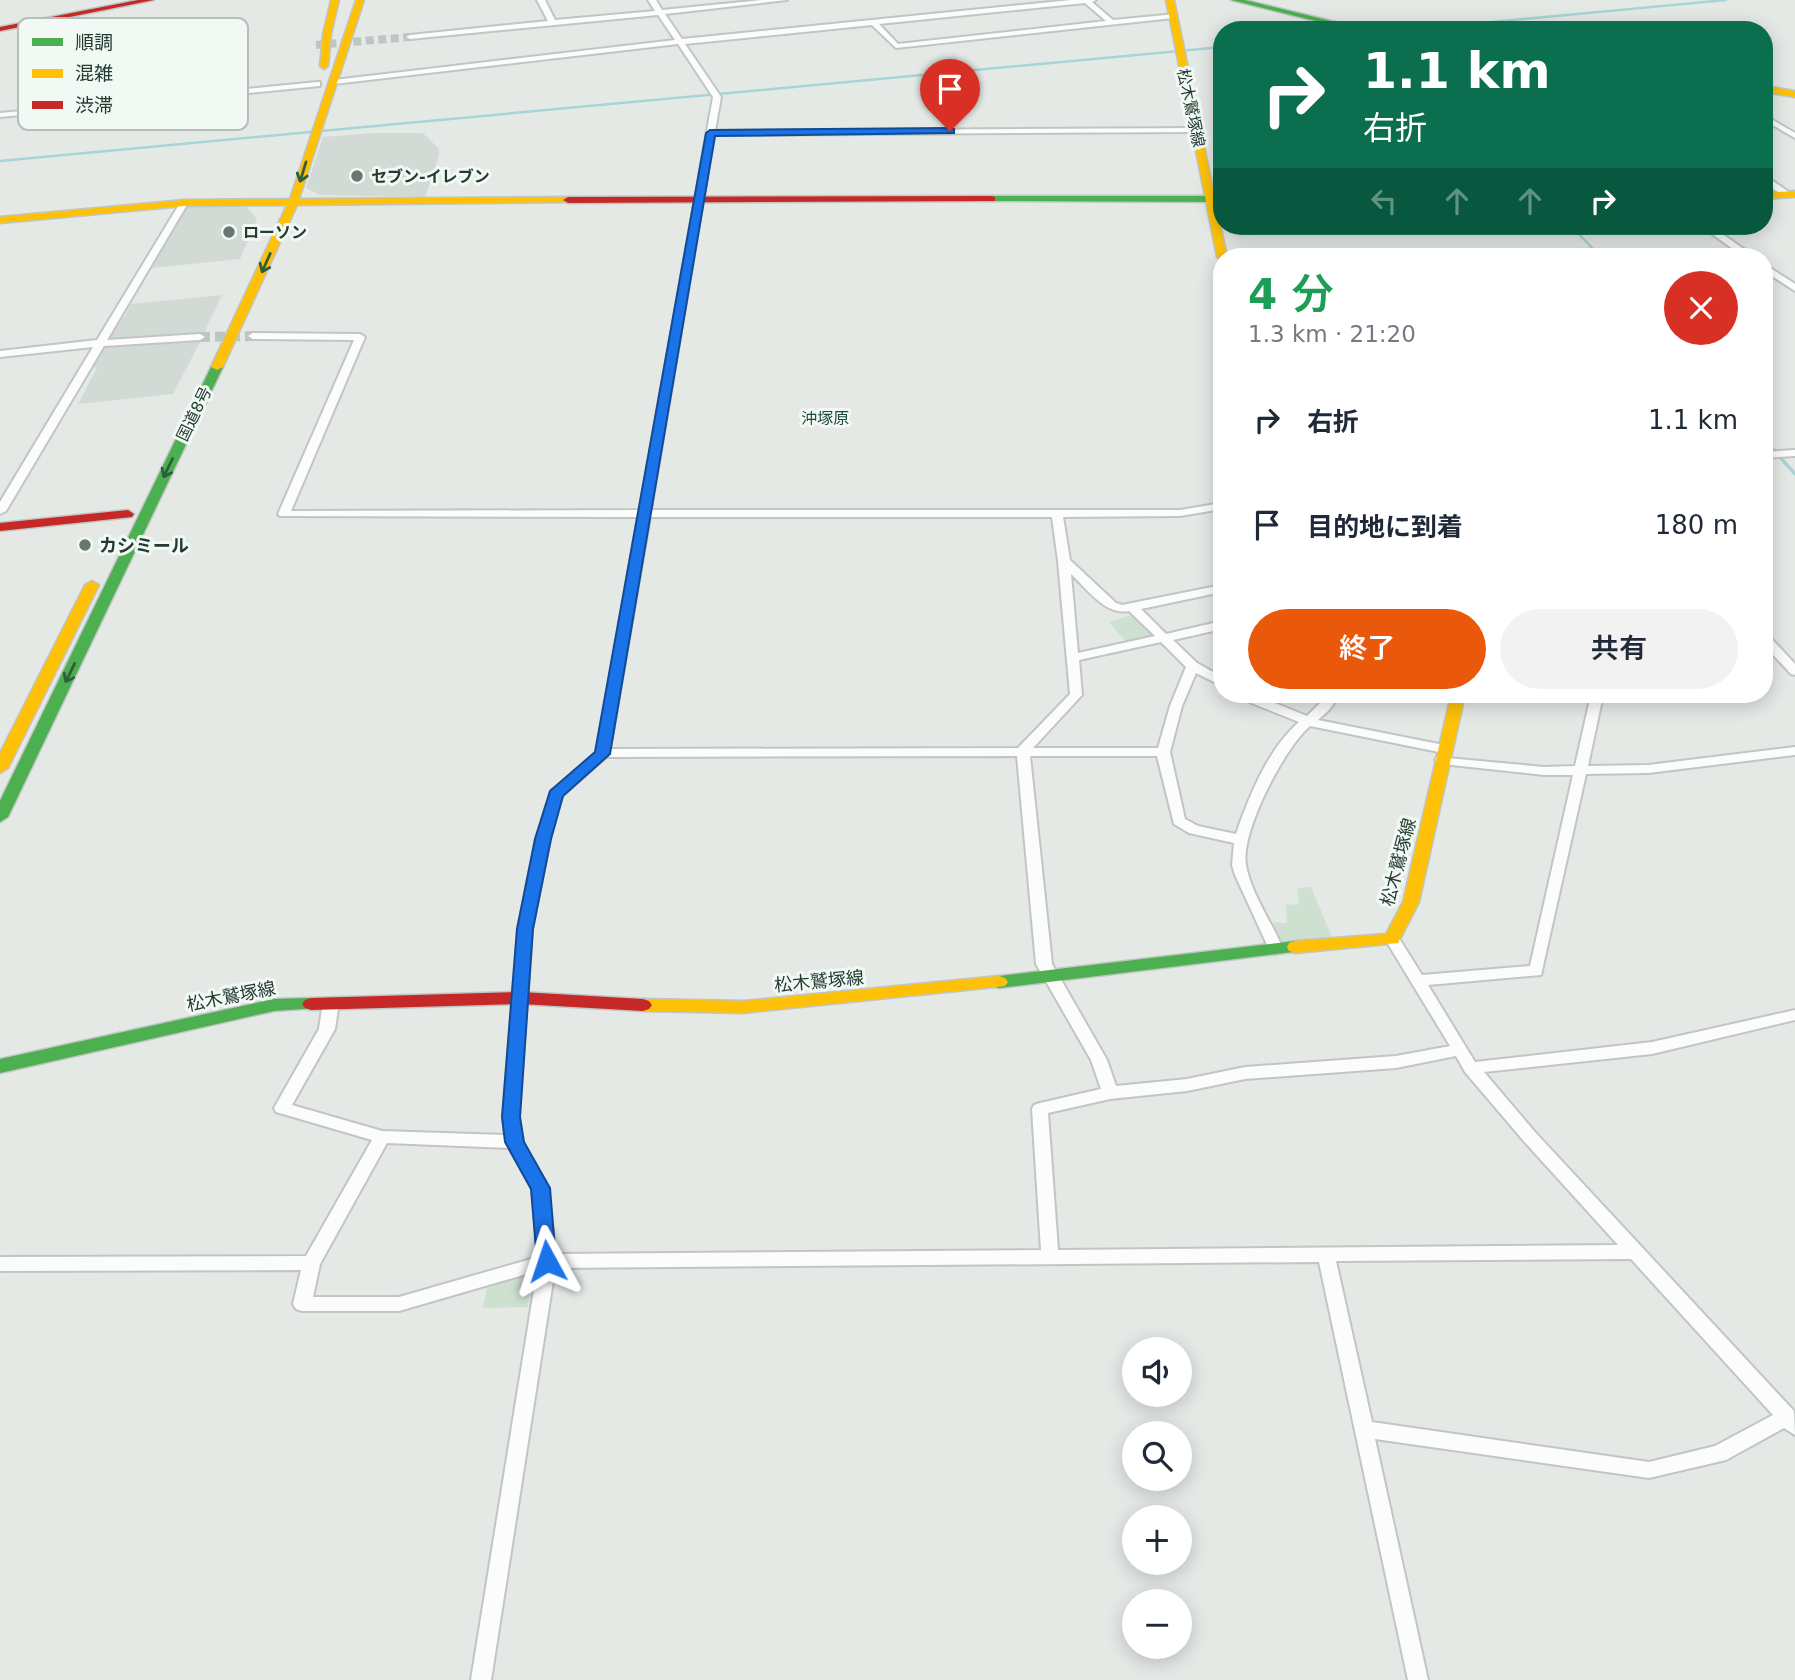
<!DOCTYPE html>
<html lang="ja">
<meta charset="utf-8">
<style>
:root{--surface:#fff;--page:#f2f2f3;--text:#1f2937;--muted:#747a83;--accent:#ea580c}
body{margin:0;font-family:"DejaVu Sans","Noto Sans JP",sans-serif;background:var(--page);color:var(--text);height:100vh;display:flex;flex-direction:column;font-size:26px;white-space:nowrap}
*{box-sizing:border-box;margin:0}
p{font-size:23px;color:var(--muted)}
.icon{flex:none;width:38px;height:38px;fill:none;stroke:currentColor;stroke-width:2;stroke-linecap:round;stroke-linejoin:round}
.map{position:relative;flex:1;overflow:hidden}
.sheet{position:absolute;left:1213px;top:248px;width:560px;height:455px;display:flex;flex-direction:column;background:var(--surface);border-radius:28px;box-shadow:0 4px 18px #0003}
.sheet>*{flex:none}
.guide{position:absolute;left:1213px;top:21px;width:560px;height:214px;border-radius:28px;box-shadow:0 4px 18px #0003;background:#0b6e4f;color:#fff;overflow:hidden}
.fabs{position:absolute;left:1122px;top:1337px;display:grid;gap:14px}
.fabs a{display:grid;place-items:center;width:70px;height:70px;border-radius:50%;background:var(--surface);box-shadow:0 4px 18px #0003;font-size:35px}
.pin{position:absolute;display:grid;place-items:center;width:60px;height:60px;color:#fff;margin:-72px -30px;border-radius:50% 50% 50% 0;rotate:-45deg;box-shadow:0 0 7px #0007}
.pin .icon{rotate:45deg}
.me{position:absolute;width:77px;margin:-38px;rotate:355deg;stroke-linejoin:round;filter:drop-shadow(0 0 5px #0008)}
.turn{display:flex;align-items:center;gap:24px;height:147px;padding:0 35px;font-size:32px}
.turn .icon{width:91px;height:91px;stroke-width:2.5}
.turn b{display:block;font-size:49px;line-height:60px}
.lanes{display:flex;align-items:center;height:66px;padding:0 35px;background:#0003;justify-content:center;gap:35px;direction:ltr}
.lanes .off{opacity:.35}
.round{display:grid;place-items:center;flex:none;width:74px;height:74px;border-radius:37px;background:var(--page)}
.summary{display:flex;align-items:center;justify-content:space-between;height:119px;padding:0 35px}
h1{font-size:42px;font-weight:600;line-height:52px;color:#1e9e55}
.primary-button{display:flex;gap:14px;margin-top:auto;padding:14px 35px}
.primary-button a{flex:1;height:80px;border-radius:42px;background:var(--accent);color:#fff;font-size:28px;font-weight:600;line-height:80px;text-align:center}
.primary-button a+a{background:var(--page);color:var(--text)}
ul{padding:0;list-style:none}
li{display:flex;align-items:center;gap:21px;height:105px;padding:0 35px}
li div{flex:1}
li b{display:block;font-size:26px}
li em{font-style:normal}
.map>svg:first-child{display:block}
.built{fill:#d2dad5}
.green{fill:#cee1d1}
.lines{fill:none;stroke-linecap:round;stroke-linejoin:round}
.stream-far1{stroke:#a7d4d4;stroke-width:2.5}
.stream{stroke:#a7d4d4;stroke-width:3.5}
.street-tunnel-far1{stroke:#bdc6c2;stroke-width:8;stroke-dasharray:8 4.5;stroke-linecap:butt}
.street-tunnel{stroke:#bdc6c2;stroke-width:10;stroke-dasharray:10 5;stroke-linecap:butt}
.street-casing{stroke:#c1c6c3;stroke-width:4}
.fast-casing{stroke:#c0c6c3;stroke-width:3}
.slow-casing{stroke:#c0c6c3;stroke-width:3}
.jam-casing{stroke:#c0c6c3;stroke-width:3}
.street{fill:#fbfcfb;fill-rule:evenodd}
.fast{fill:#4caf50;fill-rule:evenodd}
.slow{fill:#ffc107;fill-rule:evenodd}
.jam{fill:#c62828;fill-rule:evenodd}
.oneway{stroke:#2f5e3a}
.route{fill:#1a73e8;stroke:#114b97;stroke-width:2}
.poi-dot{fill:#677870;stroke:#f2f8f4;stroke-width:2.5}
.labels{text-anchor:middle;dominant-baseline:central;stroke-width:6;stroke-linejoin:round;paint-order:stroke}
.far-street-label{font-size:16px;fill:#233b31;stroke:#f2f8f4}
.far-poi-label{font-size:16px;font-weight:bold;fill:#233b31;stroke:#f2f8f4;text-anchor:start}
.far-neighbourhood-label{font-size:16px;fill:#204c3c;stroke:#f2f8f4}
.poi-label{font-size:18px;font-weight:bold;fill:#233b31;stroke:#f2f8f4;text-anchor:start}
.street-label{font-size:18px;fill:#233b31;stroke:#f2f8f4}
.key{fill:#f2f8f4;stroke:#b4bfba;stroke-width:2}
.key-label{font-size:19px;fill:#233b31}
</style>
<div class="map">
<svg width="1795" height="1680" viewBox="0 0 1795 1680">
<rect width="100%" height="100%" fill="#e4e9e6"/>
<g class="built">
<polygon points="374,133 423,133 439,149 439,156 425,197 320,195 306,188 323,137"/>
<polygon points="245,205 257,219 240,259 152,268 187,207"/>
<polygon points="222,295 203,335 104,340 117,320 124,317 131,304"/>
<polygon points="202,338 173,394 78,404 97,368 91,367 103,345"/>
</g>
<g class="green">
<polygon points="1131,615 1154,635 1126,642 1109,622"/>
<polygon points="1311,887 1332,937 1279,941 1273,922 1287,923 1286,905 1299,904 1297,888"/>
<polygon points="532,1273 528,1307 483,1308 487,1286"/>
</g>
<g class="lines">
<g class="stream-far1">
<polyline points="1408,30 1726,0"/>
<polyline points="0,161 1222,47"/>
<polyline points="1571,226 1601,257"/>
</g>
<polyline class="stream" points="1764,439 1795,474"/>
<polyline class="street-tunnel-far1" points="316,45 410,37"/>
<polyline class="street-tunnel" points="200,337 253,336"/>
<defs>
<g id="street">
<path d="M537 0H545L555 20 655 11 648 0H656L662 10 762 0H787L665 14 682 39 1071 0H1096L1092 2 1113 20 1176 14 1173 18 896 48 872 25 685 44 721 97 715 131 1196 128 1200 130 1196 132 714 135 651 510H1180L1222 503V509L1180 516 1063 517 1070 560 1116 603 1122 605 1222 585V592L1141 609 1166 634 1222 621V629L1173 640 1197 663 1222 677V686L1196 673 1182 706 1170 752 1185 819 1198 826 1236 834C1249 796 1268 749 1299 722L1239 698 1238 695H1255L1307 716 1328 695H1340L1329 710 1318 720 1449 746 1451 749 1444 753 1310 726C1285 747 1240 832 1246 865 1251 894 1272 922 1283 949L1276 954 1269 949 1235 875 1232 865 1234 843 1189 833 1174 824 1157 756H1030L1052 964 1107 1060 1116 1086 1187 1079 1245 1067 1396 1056 1450 1046 1385 939 1387 935H1397L1422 975 1530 966 1573 775H1544L1442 764 1437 763 1435 760 1437 757 1544 767 1575 766 1591 695H1603L1588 766 1648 765 1795 747V755L1648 773 1586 774 1541 975 1428 985 1475 1062 1652 1042 1795 1010V1020L1652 1054 1484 1072 1534 1131 1794 1411 1795 1435 1784 1428 1726 1460 1649 1478 1375 1439 1428 1680H1408L1319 1262 555 1268 491 1680H471L537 1271 399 1311H302L296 1309 293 1304 301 1270 0 1271V1257L306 1256 372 1140 276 1112 274 1108 319 1029 323 1002 326 998H336L339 1002 335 1029 292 1105 382 1131 505 1135 503 1117 518 929 536 839 551 791 597 752 638 517 280 516 278 514 354 340 253 339 248 336 253 333 360 334 365 337 291 511 640 510 713 97 678 44 334 84 330 82 334 80 675 40 658 15 410 39 406 37 410 35 548 21ZM1085 3 1106 21 898 44 879 24ZM650 517H1052L1058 561 1070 694 1018 748 610 749ZM1071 574C1087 589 1106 616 1129 611L1155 636 1078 653ZM1161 642 1186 667 1170 706 1158 748H1033L1082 695 1079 660ZM1017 756 1036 964 1091 1060 1101 1089 1040 1103 1034 1105 1032 1109 1041 1250 555 1254 548 1188 522 1142 519 1117 532 929 550 839 562 796 606 757ZM1456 1056 1465 1072 1522 1139 1618 1245 1058 1250 1048 1113 1110 1099 1187 1091 1245 1079 1396 1068ZM387 1143 509 1148 532 1188 538 1257 399 1297H313L320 1264ZM1631 1259 1773 1415 1715 1446 1649 1462 1372 1422 1336 1261Z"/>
<polygon points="1513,27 1519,27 1520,30 1512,30"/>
<polygon points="317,82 320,82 320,86 0,117 0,113"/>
<polygon points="1764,115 1795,133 1795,138 1764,120"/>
<polygon points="1764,176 1767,177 1793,195 1786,197 1764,183"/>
<polygon points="184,200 188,203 107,340 200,334 205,337 200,340 104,346 6,511 0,514 0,502 93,347 0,357 0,351 97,340 180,203"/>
<polygon points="1701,226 1711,226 1755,257 1744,257"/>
<polygon points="1764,264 1795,284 1795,291 1764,271"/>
<polygon points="1795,450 1795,456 1764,458 1764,452"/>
<polygon points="1764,634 1768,635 1795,664 1795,675 1791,674 1764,645"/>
</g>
<g id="fast">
<polygon points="1231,0 1245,0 1368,30 1352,30"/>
<polygon points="992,196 1222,196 1222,202 989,201 989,197"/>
<polygon points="217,364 223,367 8,817 0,822 0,801 211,367"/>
<polygon points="1295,941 1301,943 1303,947 1301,951 999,988 993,986 990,982 993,978 999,976"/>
<polygon points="311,998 317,1000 320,1004 317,1008 274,1011 0,1073 0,1059 274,999"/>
</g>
<g id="slow">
<polygon points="331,0 339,0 331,34 328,66 324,69 320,66 323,34"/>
<polygon points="356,0 364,0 299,199 568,197 571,198 571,202 297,205 223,367 217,370 211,367 287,205 184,206 0,223 0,217 184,200 290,199"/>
<polygon points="1166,0 1174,0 1227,257 1222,257 1222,260 1217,257"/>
<polygon points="1764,86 1795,91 1795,97 1764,92"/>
<polygon points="1795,191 1795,197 1764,199 1764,193"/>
<polygon points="92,581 99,585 8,768 0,773 0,753 85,585"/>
<polygon points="1451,695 1465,695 1419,902 1398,943 1295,953 1289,951 1287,947 1289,943 1295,941 1386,934 1403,902"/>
<polygon points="999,976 1005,978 1008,982 1005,986 743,1013 643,1011 637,1009 634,1005 637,1001 643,999 743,1001"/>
</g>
<g id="jam">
<polygon points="138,0 154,0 0,31 0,27"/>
<polygon points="992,196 995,197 995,201 568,203 563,200 568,197"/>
<polygon points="128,510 134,514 132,517 0,531 0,523"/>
<polygon points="521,992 643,999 649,1001 652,1005 649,1009 643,1011 521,1004 311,1010 305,1008 302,1004 305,1000 311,998"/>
</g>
</defs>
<use href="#street" class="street-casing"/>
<use href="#fast" class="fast-casing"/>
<use href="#slow" class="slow-casing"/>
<use href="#jam" class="jam-casing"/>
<use href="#street" class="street"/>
<use href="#fast" class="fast"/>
<use href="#slow" class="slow"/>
<use href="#jam" class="jam"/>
</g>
<defs><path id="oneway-shaft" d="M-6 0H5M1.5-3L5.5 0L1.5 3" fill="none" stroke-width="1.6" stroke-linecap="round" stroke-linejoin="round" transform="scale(1.75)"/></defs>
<g class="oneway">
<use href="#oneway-shaft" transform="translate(303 172) rotate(107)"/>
<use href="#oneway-shaft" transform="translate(266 263) rotate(114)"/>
<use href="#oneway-shaft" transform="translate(168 468) rotate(116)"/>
<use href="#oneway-shaft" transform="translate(70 673) rotate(116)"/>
</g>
<polygon class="route" points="950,128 954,129 954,133 715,136 610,754 563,796 551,839 533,929 520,1117 524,1142 550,1188 556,1261 554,1266 547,1269 539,1266 537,1261 531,1189 505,1142 502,1117 517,929 535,839 550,791 595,752 706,133 710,130"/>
<g class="poi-dot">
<circle cx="357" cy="176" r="7"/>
<circle cx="229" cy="232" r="7"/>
<circle cx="85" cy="545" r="7"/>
</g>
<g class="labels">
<g class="far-street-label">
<text transform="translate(1191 108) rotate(78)">松木鷲塚線</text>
<text transform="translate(194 414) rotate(-64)">国道8号</text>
</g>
<g class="far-poi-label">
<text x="371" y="176">セブン-イレブン</text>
<text x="243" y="232">ローソン</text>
</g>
<g class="far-neighbourhood-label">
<text x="825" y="418">沖塚原</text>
</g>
<g class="poi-label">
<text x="99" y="545">カシミール</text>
</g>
<g class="street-label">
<text transform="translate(1398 862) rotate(-75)">松木鷲塚線</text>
<text transform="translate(819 981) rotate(-5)">松木鷲塚線</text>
<text transform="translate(231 996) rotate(-11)">松木鷲塚線</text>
</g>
</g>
<rect x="18" y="18" width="230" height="112" rx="10" class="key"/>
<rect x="32" y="38" width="31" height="8" fill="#4caf50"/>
<rect x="32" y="69" width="31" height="9" fill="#ffc107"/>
<rect x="32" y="101" width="31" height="8" fill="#c62828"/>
<g class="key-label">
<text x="75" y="49">順調</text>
<text x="75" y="80">混雑</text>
<text x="75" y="112">渋滞</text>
</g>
</svg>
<div class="fabs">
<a><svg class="icon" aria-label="sound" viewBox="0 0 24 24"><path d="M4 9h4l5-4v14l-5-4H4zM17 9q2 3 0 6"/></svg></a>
<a><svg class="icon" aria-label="search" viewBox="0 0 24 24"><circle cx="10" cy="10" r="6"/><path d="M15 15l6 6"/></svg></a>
<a>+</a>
<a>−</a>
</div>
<div class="pin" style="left:950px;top:131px;background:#d93025"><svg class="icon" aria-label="arrive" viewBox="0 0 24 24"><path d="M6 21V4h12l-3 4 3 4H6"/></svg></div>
<svg class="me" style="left:547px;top:1261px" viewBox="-20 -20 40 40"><path d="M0-17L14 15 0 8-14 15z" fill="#1a73e8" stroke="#fff" stroke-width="4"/></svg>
<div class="guide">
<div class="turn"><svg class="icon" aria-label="right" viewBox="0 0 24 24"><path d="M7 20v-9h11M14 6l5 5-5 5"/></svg><div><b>1.1 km</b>右折</div></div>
<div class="lanes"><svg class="icon off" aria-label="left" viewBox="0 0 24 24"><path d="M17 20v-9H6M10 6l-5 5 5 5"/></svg><svg class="icon off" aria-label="ahead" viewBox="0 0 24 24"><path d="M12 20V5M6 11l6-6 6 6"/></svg><svg class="icon off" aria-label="ahead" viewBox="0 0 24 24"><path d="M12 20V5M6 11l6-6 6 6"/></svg><svg class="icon" aria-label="right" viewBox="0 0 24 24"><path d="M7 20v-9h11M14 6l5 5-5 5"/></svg></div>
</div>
<section class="sheet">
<div class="summary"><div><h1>4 分</h1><p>1.3 km · 21:20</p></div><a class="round" style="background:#d93025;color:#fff"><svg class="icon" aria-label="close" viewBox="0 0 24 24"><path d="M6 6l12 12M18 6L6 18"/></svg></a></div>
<ul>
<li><svg class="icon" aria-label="right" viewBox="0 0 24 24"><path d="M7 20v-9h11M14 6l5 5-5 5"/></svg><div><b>右折</b></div><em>1.1 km</em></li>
<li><svg class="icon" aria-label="arrive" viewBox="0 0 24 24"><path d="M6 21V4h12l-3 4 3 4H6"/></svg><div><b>目的地に到着</b></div><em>180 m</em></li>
</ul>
<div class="primary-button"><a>終了</a><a>共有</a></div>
</section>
</div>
